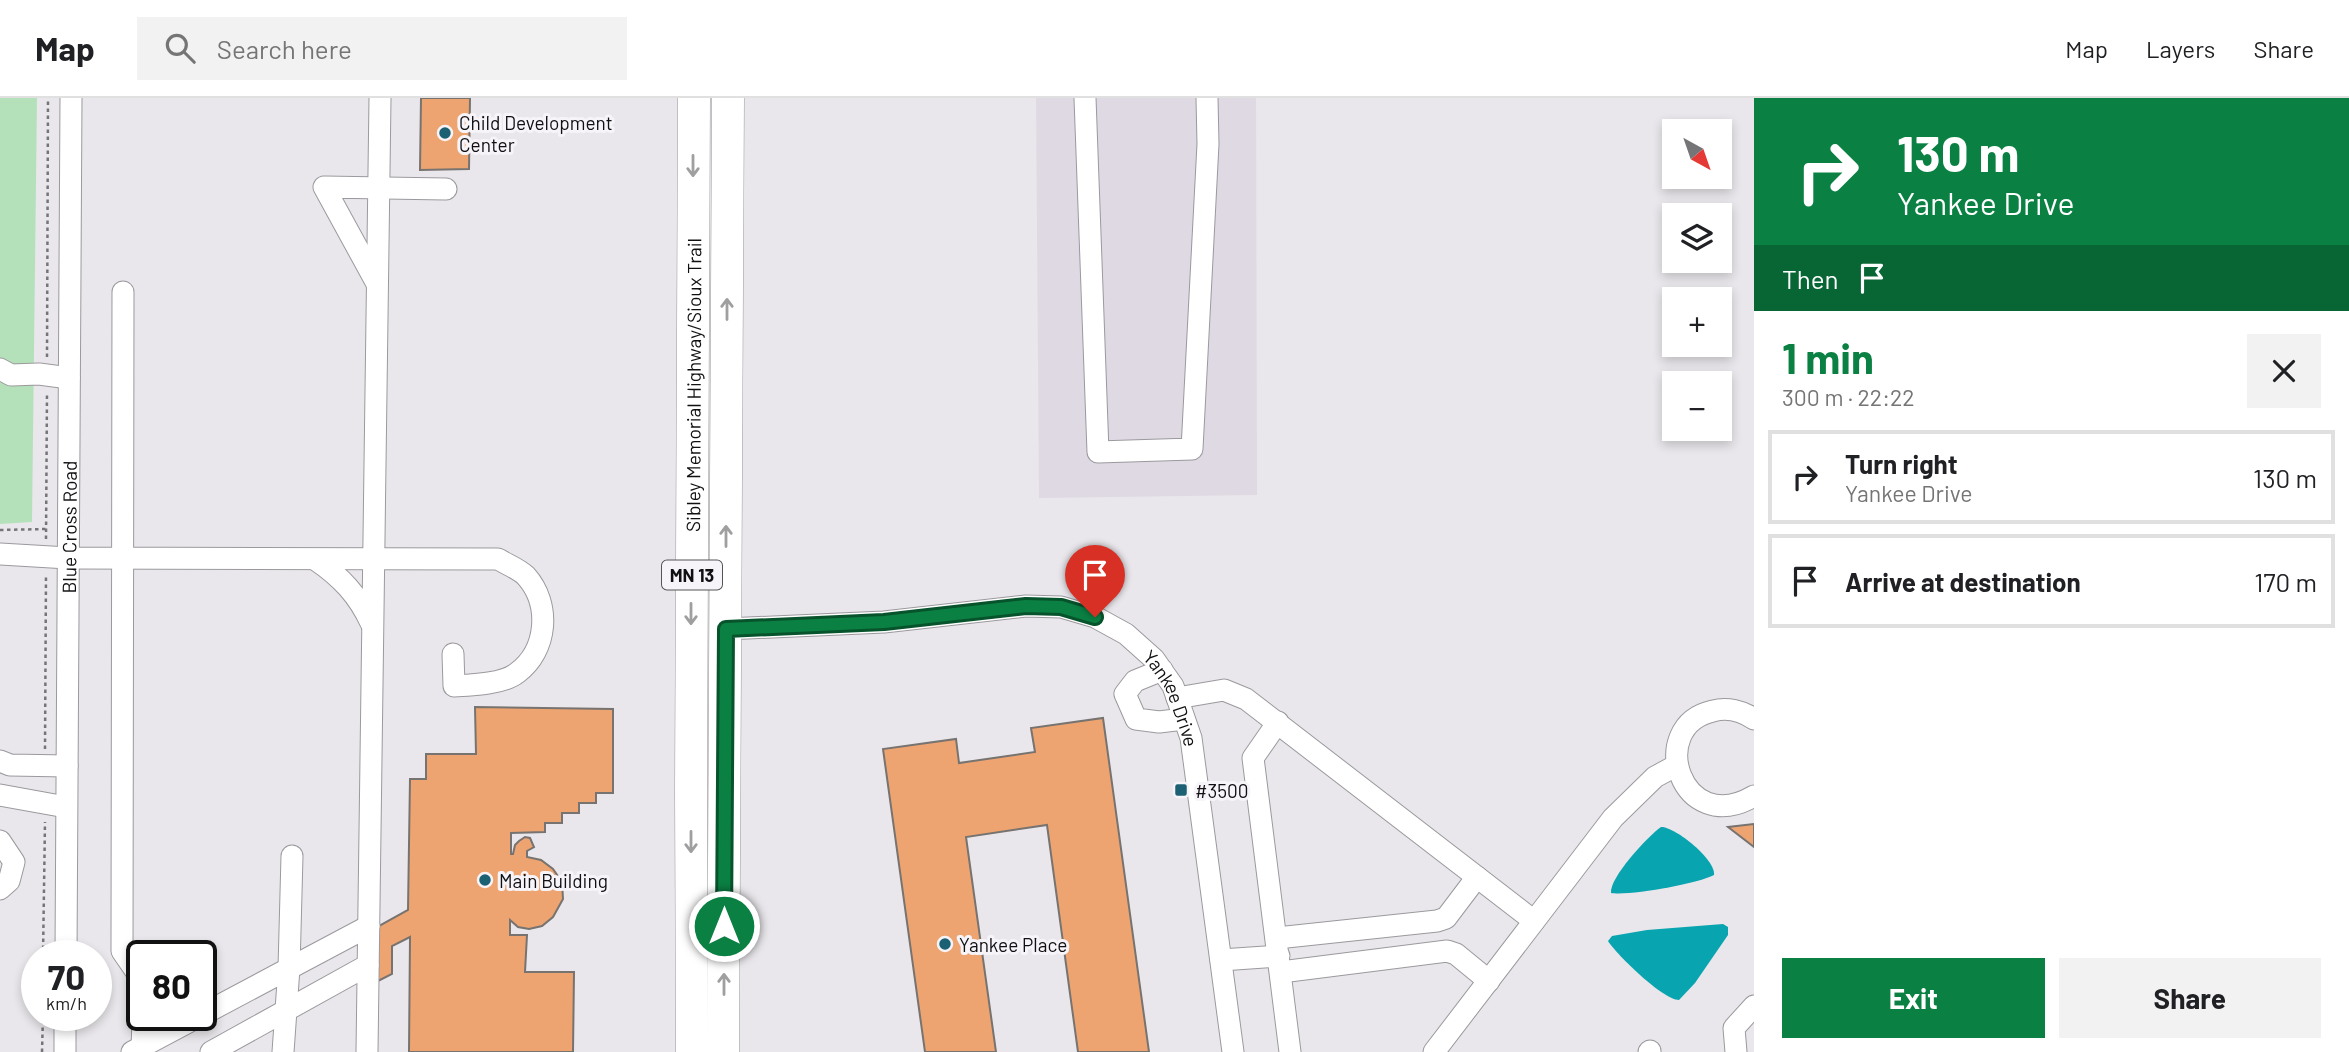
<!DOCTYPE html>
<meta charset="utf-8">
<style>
:root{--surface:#fff;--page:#f2f2f2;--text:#202124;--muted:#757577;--line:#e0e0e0;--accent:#0b8043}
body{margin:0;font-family:Barlow,sans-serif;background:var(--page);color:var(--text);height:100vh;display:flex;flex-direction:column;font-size:26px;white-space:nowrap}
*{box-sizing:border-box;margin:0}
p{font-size:23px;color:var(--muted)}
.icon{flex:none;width:38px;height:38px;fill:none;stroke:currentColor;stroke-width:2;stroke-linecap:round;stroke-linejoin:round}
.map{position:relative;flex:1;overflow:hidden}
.sheet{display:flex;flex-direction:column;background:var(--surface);width:595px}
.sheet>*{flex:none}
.hud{background:#0b8043;color:#fff;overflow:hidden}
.needle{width:46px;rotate:140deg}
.buttons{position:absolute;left:1662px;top:21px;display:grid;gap:14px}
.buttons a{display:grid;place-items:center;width:70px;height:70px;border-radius:0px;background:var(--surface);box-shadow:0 4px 10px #0003;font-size:35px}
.speed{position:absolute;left:21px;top:842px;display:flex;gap:14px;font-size:35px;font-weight:700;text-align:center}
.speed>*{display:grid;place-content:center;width:91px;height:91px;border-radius:50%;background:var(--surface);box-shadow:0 4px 10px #0003;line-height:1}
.speed small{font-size:18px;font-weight:400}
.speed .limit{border:4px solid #111;border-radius:10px;background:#fff;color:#111}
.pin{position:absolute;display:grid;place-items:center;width:60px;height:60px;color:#fff;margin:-72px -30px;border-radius:50% 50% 50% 0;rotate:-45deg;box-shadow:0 0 7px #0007}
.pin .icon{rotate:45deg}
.me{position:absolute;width:77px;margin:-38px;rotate:0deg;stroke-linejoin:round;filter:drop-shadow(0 0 5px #0008)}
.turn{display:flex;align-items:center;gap:24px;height:147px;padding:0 28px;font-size:32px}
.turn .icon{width:91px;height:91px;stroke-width:2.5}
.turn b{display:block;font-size:49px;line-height:60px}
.then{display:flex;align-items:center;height:66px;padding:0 28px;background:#0003;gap:14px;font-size:26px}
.round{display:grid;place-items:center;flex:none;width:74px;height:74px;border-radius:0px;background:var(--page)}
.overview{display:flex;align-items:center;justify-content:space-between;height:119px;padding:0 28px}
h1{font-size:42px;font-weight:700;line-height:52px;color:var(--accent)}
.cta{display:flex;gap:14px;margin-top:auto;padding:14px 28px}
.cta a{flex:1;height:80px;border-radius:0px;background:var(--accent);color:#fff;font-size:28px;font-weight:700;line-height:80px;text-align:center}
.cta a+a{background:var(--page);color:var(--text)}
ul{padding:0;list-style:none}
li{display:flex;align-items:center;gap:21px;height:94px;margin:0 14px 10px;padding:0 14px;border:4px solid var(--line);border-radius:0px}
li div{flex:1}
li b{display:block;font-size:26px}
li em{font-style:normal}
header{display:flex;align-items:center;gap:42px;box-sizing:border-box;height:98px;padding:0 35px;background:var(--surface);border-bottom:2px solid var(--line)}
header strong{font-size:33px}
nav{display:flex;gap:38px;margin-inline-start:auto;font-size:24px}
.search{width:490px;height:63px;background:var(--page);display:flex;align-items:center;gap:18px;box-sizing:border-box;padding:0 24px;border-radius:0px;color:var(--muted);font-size:26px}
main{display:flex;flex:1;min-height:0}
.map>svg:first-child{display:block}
.built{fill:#dfd9e4}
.green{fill:#b5e1ba}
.water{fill:#08a4af}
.building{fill:#eea470;stroke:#777370;stroke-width:2}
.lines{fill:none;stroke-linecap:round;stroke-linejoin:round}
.minor-casing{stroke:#9b999d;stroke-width:23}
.highway-casing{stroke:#9b999d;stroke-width:33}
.path{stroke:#757477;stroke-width:2.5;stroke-dasharray:3.5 3.5;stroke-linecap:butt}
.minor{stroke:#fff;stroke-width:21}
.highway{stroke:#fff;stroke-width:32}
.oneway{stroke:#9f9fa0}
.route-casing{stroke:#07532c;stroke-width:18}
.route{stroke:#0b8043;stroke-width:12}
.poi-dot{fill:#1c6173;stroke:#f6f4f8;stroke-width:2.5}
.labels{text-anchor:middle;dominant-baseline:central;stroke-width:6;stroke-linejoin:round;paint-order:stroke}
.shield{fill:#f6f4f8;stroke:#555456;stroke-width:2}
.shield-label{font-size:18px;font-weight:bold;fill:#100f11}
.poi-label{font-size:19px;fill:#100f11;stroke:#f6f4f8;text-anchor:start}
.street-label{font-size:19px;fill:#100f11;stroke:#f6f4f8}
</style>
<header>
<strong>Map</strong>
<div class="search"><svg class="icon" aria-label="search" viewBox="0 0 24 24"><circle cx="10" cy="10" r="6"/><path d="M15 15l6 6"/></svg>Search here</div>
<nav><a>Map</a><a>Layers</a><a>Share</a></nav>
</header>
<main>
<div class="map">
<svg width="1754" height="954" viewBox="0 0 1754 954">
<rect width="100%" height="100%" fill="#e9e7eb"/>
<polygon class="built" points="1036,0 1256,0 1257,397 1039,400"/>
<polygon class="green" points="0,0 37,0 32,424 0,426"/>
<g class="water">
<path d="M1661 729C1676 729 1716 762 1714 777 1697 786 1629 798 1611 795 1609 780 1648 738 1661 729Z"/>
<path d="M1723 826 1728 829V837L1695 885 1679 902C1663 902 1617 857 1608 843L1612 838 1647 832Z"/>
</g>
<g class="building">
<polygon points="421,0 470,0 469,71 420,72"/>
<polygon points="475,609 613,611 613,695 596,695 596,705 579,705 579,715 562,715 562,725 545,725 545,734 511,735 511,756 513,756 515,747 519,743 525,739 530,740 534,749 527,753 527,759 541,762 553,771 562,784 563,801 553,819 542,828 529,831 518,829 510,822 510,837 527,837 525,874 574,874 573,954 409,954 410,839 392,848 392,876 376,884 377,829 408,812 410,681 426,681 426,656 476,656"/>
<polygon points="1103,620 1149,954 1078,954 1047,727 966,739 996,954 925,954 883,651 956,641 959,665 1035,654 1031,630"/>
<polygon points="1754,726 1754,749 1728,729"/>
</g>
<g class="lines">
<defs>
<g id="minor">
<polyline points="1085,0 1098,354 1192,351 1208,46 1207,0"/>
<polyline points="376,184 324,89 446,91"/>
<polyline points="123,194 122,853 142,882"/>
<polyline points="0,271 11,277 39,276 69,280"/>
<path d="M0 456 68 460 498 461C506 466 519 471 526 478 551 506 548 552 517 575 503 586 472 587 454 588L453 556"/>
<path d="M316 462C341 479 358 497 371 525"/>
<path id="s1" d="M726 531 884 524 1026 508 1061 509 1095 519 1126 536 1154 561 1173 588 1191 640 1233 954"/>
<polyline points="1162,572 1135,583 1125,596 1136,621 1159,624 1184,621"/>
<polyline points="1177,600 1224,592 1246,601 1534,823"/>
<path d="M1754 621C1742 613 1727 609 1713 613 1645 628 1681 741 1754 698"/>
<polyline points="1278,624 1253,660 1290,954"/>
<polyline points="0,663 10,667 67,668"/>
<polyline points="0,697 66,709"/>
<polyline points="0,743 14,764 9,783 0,791"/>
<polyline points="1277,840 1437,823 1446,820 1477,779"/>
<path id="s2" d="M66 858 71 0"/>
<polyline points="1221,862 1279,858"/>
<polyline points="1281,874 1447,853 1456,856 1489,883"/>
<polyline points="65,954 65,917"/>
<polyline points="132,954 369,828"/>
<polyline points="142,954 143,917"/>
<polyline points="211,954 368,867"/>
<polyline points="283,954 289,870 292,758"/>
<polyline points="367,954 380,0"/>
<polyline points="1434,954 1613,720 1655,679 1677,667"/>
<polyline points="1649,954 1650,953"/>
<polyline points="1736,954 1734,930 1754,908"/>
</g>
<g id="highway">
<path id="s3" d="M692 954 691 692 694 0"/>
<polyline points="723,954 728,0"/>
</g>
</defs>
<use href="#minor" class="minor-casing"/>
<use href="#highway" class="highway-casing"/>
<g class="path">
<polyline points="47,259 48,0"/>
<polyline points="0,432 46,431"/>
<polyline points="46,441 47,294"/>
<polyline points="45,651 46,476"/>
<polyline points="43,858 45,724"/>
<polyline points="42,954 43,917"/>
</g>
<use href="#minor" class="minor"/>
<use href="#highway" class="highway"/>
</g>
<defs><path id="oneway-shaft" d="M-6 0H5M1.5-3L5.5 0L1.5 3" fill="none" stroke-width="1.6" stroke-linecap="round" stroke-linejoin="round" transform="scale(1.75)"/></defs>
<g class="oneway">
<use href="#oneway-shaft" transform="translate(693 68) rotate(90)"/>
<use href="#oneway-shaft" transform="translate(727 211) rotate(-90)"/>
<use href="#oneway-shaft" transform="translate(726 438) rotate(-90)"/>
<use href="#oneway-shaft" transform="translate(691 516) rotate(90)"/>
<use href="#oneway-shaft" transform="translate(691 744) rotate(90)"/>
<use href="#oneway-shaft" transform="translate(724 886) rotate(-90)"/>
</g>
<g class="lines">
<defs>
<polyline id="route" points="724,828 726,531 884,524 1026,508 1061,509 1095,519"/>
</defs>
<use href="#route" class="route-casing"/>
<use href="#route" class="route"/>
</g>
<g class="poi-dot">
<circle cx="445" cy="35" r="7"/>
<rect x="1174" y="685" width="14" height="14" rx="3.5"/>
<circle cx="485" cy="782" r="7"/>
<circle cx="945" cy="846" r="7"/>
</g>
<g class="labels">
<rect class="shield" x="662" y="462.5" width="60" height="29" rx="5"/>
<g class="shield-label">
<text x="692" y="477">MN 13</text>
</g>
<g class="poi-label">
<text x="459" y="24">Child Development<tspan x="459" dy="22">Center</tspan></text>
<text x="1195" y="692">#3500</text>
<text x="499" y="782">Main Building</text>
<text x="959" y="846">Yankee Place</text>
</g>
<g class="street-label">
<text stroke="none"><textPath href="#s3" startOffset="667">Sibley Memorial Highway/Sioux Trail</textPath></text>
<text stroke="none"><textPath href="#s2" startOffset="429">Blue Cross Road</textPath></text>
<text stroke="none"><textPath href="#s1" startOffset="488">Yankee Drive</textPath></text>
</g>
</g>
</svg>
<div class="buttons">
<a><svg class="needle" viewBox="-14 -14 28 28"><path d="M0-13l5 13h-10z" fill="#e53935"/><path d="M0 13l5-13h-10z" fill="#757577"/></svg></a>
<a><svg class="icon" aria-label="layers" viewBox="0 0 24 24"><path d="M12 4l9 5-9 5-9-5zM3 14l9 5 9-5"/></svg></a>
<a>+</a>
<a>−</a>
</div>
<div class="speed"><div>70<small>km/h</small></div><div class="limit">80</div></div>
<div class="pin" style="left:1095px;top:519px;background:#d93025"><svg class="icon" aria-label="arrive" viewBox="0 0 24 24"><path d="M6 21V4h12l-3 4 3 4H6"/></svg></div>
<svg class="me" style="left:724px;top:828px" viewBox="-20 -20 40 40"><circle r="17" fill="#0b8043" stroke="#fff" stroke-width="3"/><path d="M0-11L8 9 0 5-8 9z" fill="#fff"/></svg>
</div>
<section class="sheet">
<div class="hud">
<div class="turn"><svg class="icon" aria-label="right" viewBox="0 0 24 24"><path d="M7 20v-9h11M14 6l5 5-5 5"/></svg><div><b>130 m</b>Yankee Drive</div></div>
<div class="then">Then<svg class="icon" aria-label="arrive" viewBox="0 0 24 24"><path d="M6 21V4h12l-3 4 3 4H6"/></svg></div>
</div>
<div class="overview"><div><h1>1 min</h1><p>300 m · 22:22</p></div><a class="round"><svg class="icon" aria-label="close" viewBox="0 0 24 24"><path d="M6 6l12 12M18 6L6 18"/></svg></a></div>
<ul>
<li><svg class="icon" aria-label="right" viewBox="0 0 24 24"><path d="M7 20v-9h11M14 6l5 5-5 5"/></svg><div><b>Turn right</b><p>Yankee Drive</p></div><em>130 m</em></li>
<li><svg class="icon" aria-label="arrive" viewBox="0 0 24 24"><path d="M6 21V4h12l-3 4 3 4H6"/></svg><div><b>Arrive at destination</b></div><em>170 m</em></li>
</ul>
<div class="cta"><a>Exit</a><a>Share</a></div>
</section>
</main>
